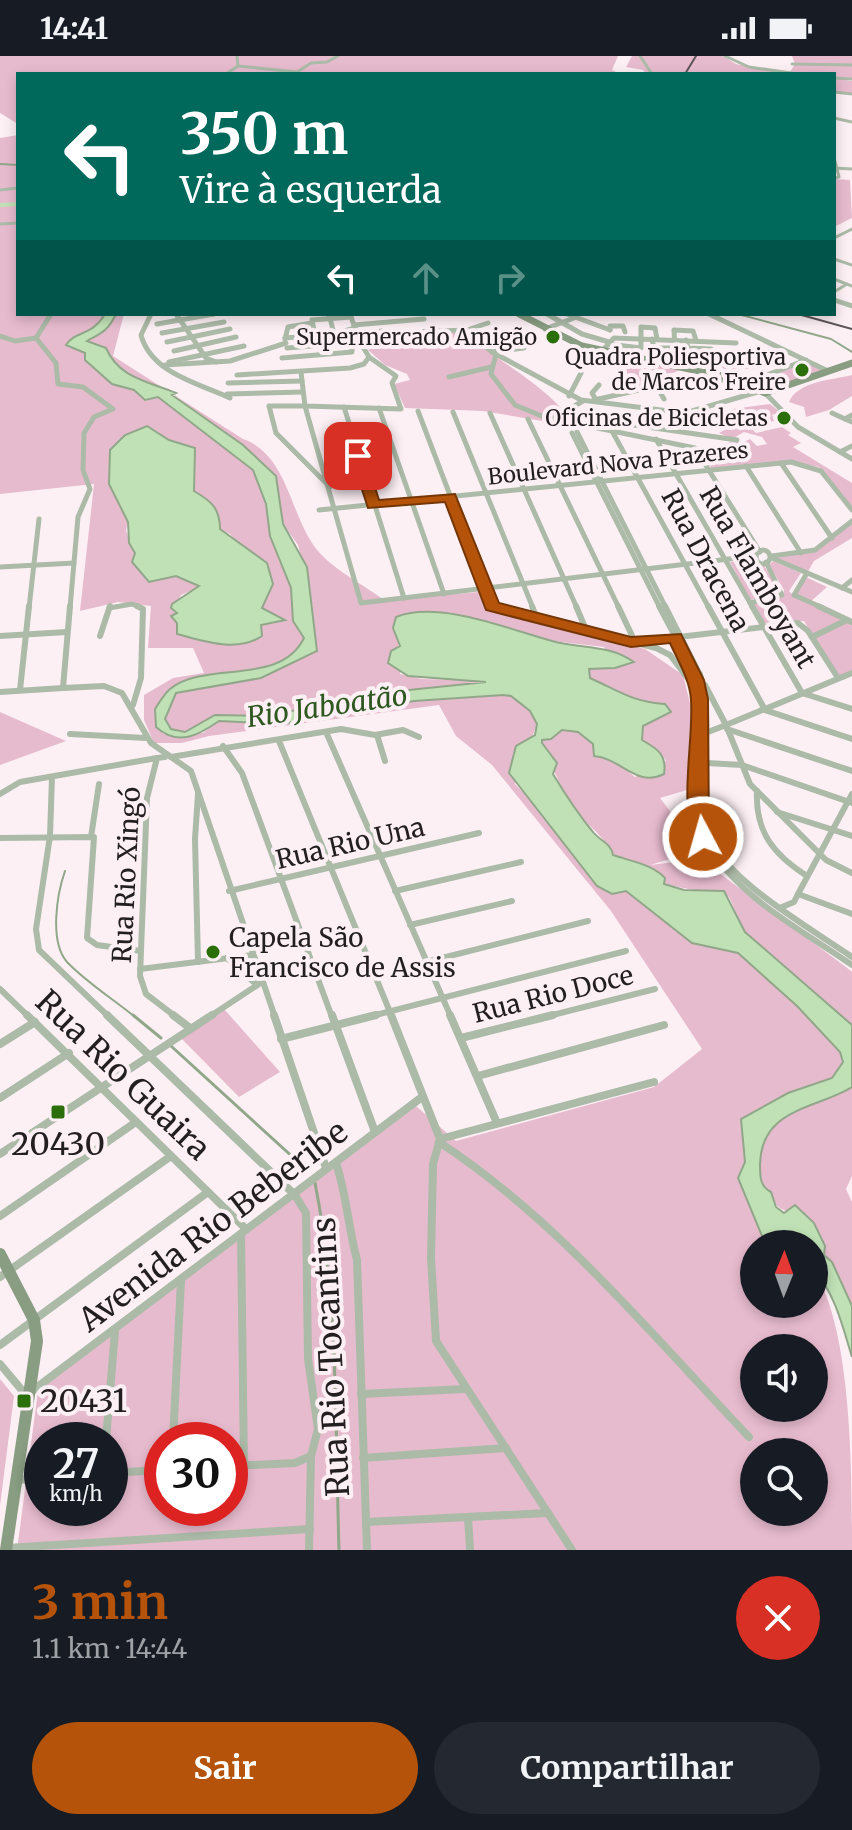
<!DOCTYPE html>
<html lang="pt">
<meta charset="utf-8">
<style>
:root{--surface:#171b24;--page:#242831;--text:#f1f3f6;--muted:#9ea1a6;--accent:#b45309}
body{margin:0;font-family:Merriweather,serif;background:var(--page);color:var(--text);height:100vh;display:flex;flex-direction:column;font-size:30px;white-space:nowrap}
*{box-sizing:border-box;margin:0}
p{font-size:26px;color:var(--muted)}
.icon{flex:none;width:44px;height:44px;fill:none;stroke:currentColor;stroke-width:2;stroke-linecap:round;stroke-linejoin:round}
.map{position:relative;height:1494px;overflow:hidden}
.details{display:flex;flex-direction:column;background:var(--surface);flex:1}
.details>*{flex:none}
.banner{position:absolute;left:16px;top:16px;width:820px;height:244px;border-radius:0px;box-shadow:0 4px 12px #0003;background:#00695c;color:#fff;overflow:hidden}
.needle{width:52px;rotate:1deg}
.buttons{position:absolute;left:740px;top:1174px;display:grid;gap:16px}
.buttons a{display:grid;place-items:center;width:88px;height:88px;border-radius:50%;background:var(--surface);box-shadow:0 4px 12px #0003;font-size:40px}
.speed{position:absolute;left:24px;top:1366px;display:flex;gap:16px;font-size:40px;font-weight:700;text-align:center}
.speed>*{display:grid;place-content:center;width:104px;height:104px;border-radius:50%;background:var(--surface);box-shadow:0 4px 12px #0003;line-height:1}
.speed small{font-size:20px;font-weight:400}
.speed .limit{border:12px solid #d22;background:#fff;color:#111}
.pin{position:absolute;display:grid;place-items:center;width:68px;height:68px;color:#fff;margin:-34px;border-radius:16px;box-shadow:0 4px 12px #0006}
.me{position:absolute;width:88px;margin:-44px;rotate:354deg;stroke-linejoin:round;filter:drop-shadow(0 0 6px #0008)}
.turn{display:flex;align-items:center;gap:28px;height:168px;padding:0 32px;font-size:36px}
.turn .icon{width:104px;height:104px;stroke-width:2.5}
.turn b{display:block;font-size:56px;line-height:68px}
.lanes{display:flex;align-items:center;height:76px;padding:0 32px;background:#0003;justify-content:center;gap:40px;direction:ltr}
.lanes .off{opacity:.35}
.round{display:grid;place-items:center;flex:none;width:84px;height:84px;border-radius:42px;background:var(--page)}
.head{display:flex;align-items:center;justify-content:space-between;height:136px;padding:0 32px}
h1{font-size:48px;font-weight:700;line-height:60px;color:var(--accent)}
.primary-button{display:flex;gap:16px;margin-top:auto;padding:16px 32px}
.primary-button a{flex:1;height:92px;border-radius:48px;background:var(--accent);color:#fff;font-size:32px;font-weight:700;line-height:92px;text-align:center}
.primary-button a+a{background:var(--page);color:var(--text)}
.status{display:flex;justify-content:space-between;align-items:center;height:56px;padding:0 40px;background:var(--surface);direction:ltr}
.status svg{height:22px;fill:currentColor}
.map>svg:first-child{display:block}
.green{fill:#e7bbce;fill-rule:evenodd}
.water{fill:#c0e1b6;stroke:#91a789;stroke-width:2}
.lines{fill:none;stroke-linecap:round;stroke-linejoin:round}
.stream-far1{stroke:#91a789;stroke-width:2}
.stream{stroke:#91a789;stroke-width:3}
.river{fill:#c0e1b6;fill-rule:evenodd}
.street-far3{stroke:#acbaa8;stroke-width:3}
.street-far2{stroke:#acbaa8;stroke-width:5}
.street-far1{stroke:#acbaa8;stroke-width:6}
.street{stroke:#acbaa8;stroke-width:8}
.secondary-far1{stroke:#889d82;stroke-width:7}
.secondary{stroke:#889d82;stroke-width:12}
.tram{stroke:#5d5659;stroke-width:2}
.route{fill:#b45309;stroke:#753606;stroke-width:2}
.poi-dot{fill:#2b6f0b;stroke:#fdf0f5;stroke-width:3}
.labels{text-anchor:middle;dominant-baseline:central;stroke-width:8;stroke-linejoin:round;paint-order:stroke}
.far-poi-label{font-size:22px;fill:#231f21;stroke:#fdf0f5;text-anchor:end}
.far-street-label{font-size:22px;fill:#231f21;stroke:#fdf0f5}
.street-label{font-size:26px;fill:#231f21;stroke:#fdf0f5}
.poi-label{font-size:26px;fill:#231f21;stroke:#fdf0f5;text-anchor:start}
.water-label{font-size:28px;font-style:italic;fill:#2e5820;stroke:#fdf0f5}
.near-street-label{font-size:32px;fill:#231f21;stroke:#fdf0f5}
.near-poi-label{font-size:32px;fill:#231f21;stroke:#fdf0f5}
</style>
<div class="status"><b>14:41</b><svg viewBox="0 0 49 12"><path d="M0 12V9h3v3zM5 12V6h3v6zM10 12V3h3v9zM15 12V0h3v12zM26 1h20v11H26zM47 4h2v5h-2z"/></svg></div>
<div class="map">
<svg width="852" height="1494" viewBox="0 0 852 1494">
<rect width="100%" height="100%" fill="#fdf0f5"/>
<g class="green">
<polygon points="0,0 618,0 612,14 620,18 18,18 18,68 0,57"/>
<polygon points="632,0 723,0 736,8 787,17 646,18 643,14 626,11"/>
<polygon points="792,0 852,0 852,23 839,23 852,25 852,38 834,36 834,18 790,16 795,8"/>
<path d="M18 79V258H105C92 278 81 275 66 289L85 297 86 304 112 328 134 334 145 343 158 341 253 414 266 448 270 480 291 532 293 565 304 582C278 633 190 599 155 653L163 678 203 677 219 665 281 668 414 645 511 639 530 655 537 668 515 728 542 755 597 830 612 838 626 835 692 887 737 897 797 950 840 996 843 1006 832 1022 788 1037 741 1063 745 1106 738 1122 762 1180 769 1188H754V1248H814V1214C852 1275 852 1415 852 1494H17L38 1335 416 1050 456 1085 654 1031 702 993 611 855 492 709 456 680 439 649 209 680 182 687H154L144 664V639L173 622 204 617 193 592H148L151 550 118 546 80 555 94 428 0 438V82ZM147 370 169 384 194 392 193 435 220 467V473L230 478 273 528 262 553 283 563 261 569 178 558 174 553 181 539 199 531 176 520 153 526 146 524 126 475ZM754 1292H814V1352H754ZM42 1384H110V1452H42ZM162 1384H230V1452H162ZM754 1396H814V1456H754Z"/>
<polygon points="834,123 850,124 852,162 834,171"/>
<path d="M116 258H124L113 300 243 383C289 399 290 462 318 495 334 514 364 529 384 544L479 536 484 550 645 593 683 619 692 655 687 734 660 742 700 794 650 809 700 803 846 911 852 916V969L745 876 729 841 663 828 665 822C652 808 630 805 613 799 608 784 587 769 577 756 560 734 551 707 542 684L551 683 562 674 578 676 635 721 666 705 658 694 642 684 643 670 670 656 664 648C630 645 621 634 590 622L589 613 615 612 604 591 552 585 463 559 432 557 398 580 400 618 422 623 494 625 370 638 269 660 215 659 184 676 171 673 165 663 175 637 261 622 317 595 312 546 298 489 283 468 276 420 243 389 172 338 124 318 108 302V295L86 285C102 279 108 273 116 258Z"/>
<path d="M390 277H466C496 304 533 322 561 352L548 366 483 355 405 352 394 328 410 324 407 318 385 309 368 294 387 286Z"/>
<polygon points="755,292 783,297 758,313 738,313 732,317 716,308 736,304 738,297"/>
<polygon points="806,305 822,314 769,335 753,326"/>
<polygon points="648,307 680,314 661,322 641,319 647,327 635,334 633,329 618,325 614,320 631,311 644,313"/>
<path d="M852 319V340L829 354 806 361 804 351 789 346C798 325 832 324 852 319Z"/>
<polygon points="770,348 780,356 772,359 774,365 750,371 756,377 782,371 791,377 788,379 801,387 793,391 852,427 852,454 819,411 791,406 712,413 695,391 724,390 733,384 742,387 750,383 757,390 767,388 762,381 744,376 732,383 719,377 730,371 738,373 726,364 734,357 732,353"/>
<polygon points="852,465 852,482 814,505 807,517 772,502 811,496"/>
<polygon points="748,503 763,508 779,533 777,538 750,544 730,506"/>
<polygon points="773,505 801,517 789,535 794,540 804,520 827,531 809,547 852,566 852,617 838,622 804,565 764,567 752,548 783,541 784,534 769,509"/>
<polygon points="0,656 66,685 0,709"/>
<polygon points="224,953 280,1016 239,1041 180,981"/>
<path d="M852 1031V1120L846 1133 852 1146V1250L832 1206 824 1199C826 1178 811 1172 803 1157 781 1157 775 1151 765 1132 759 1122 760 1113 760 1102 761 1054 820 1050 852 1031Z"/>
<polygon points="0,1323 14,1340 0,1450"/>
</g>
<g class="water">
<path d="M105 258H116C108 275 101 277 87 285L106 292C119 322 147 325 176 337L172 339 243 389 276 420 283 468 307 511 317 595 261 622 176 637 165 663 171 673 185 676 215 659 269 660 370 638 486 626 408 620 388 607 391 595 400 590 393 572 396 561C439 544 508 573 552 585 581 593 608 588 634 606L615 612 589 613 590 622C619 635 633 646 665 648L671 656 643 670 642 684C658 693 667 699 664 718 636 732 621 702 594 700L593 688 578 676 562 674 551 683 542 684V687L557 707 553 718C565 738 578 758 593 776 600 785 611 787 613 799 630 805 652 808 665 822L664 828 684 834 724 835 745 876 852 969V1031C814 1054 761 1052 760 1109 760 1121 760 1130 771 1136L776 1151 784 1157 795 1149 814 1167 825 1190 824 1199 832 1206 852 1250V1301C843 1272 835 1237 814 1214V1188H769L762 1180 738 1122 745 1106 741 1063 788 1037 832 1022 843 1006 840 996 797 950 738 897 692 887 626 835 612 838 597 830 509 717 516 690 535 679 537 668 530 655 511 640 503 639 414 645 281 668 219 665C199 679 178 691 156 671L155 653C159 647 164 638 170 633 206 604 280 631 304 582L293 565 291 532 270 480 266 448 253 414 158 341 145 344 134 334 112 328 85 304V297L66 289C76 274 91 281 105 258Z"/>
<path d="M147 370 169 384 195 392 194 435C211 445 220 452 220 473L267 507 273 528 262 552 285 564 261 569 262 580C237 597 204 585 177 578V567L171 560 177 557 171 552 172 548 199 530 176 520 149 526 132 506 135 497 129 487 128 466 109 428 110 394 125 379Z"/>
</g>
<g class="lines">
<g class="stream-far1">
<polyline points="0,108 18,109"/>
<polyline points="738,258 831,283 852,296"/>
<path d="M65 815C57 838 49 885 67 906 86 926 113 943 135 961"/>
</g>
<g class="stream">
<polyline points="133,959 161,982"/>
<polyline points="171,990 307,1114"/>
<path d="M315 1127C339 1247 335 1372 339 1494"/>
</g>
<polygon class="river" points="18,146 18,150 0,151 0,147"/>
<g class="street-far3">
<polyline points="640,0 652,18"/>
<polyline points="725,0 749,11 798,18"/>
<polyline points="792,8 852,9"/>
<polyline points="238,10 297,16 311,7 327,6 338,0"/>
<polyline points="226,18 238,10 237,0"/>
<polyline points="834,22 852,23"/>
<polyline points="834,36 852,38"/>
<polyline points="834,62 852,66"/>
<polyline points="834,112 852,113"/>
<polyline points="834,122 839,121 835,105"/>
<polyline points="0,134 18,132"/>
<polyline points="0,168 18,167"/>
<polyline points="834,182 852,173"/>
<polyline points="834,203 852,209"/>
<polyline points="834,223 852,230"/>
<polyline points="834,236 847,228"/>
</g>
<g class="street-far2">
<polyline points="834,244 852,250"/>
<polyline points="51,258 36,282 56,307 58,328 83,331 113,353 94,361 84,377 83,414 90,433 78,461 70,552"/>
<path d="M151 258 141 279C151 317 198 327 230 342"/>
<polyline points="176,258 206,302 216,306"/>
<polyline points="329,258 334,278"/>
<polyline points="547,258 582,278 609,286"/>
<polyline points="567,258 610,274"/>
<polyline points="709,258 828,315"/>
<polyline points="157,268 214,258"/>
<polyline points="354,269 424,263"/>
<polyline points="545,273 574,262"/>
<polyline points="467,274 488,267"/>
<polyline points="610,274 610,270 623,270 625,276"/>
<polyline points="162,277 224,266"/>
<polyline points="382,277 467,274 492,296 581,344 685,357 761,335"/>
<polyline points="0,280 15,285 36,282"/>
<polyline points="315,280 312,264 351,261"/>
<polyline points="285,282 334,278 355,272"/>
<polyline points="285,283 288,271 312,267"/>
<polyline points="652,283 654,292 675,292 674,274 693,275 696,284"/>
<polyline points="686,284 688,292 711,293"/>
<polyline points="167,286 230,273"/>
<polyline points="360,288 380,286 384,281 381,275"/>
<polyline points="608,288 641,292 641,271 655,272 657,283"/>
<polyline points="287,292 360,286 350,258"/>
<polyline points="174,295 236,281"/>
<polyline points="602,295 614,282 736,287"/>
<polyline points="492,296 524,292"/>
<polyline points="496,298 491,318 515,349 544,361 695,392 760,496"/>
<polyline points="282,302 352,296 352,286"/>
<polyline points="169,306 244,290"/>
<polyline points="165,309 230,305 286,287"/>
<polyline points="301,316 305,350 401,353 392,327 396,320 369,301 360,286"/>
<polyline points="237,319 350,312 364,308 369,301"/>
<polyline points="449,321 491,311"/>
<polyline points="228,327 302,325"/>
<polyline points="746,327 806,304"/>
<polyline points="657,331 664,343"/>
<polyline points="765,337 798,371 852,403"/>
<polyline points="227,338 303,336"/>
<polyline points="569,340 581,317"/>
<polyline points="594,344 684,324 729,324"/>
<polyline points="596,344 592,337 599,329"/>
<polygon points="269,350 305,350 327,428 276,377"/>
<polyline points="344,351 404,542"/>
<polyline points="379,352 444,538"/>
<polyline points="418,355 492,550 501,552"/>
<polyline points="453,356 533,552"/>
<polyline points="490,357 577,552"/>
<polyline points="832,357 845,363"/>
<polyline points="852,359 845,363 852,366"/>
<polyline points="528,363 619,552"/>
<polyline points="552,363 583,345"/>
<polyline points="606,365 737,384"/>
<polyline points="697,369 724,364"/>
<polyline points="612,375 709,552"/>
<polyline points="577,376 666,552"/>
<polyline points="572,377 660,552"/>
<polyline points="656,383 753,552"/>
<polyline points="840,396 852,390"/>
<polyline points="781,407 832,482"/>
<polyline points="746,410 801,497"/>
<polyline points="327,428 330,431"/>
<polyline points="327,428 361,547 754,500"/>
<polyline points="319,454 791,406 821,415 852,454"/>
<circle cx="763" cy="501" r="7"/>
<polyline points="772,500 815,494 852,465"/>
<polyline points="772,502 852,536"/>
<polyline points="0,511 74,507"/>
<polyline points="807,517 794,539 823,552"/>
<polyline points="842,532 852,524"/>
<polyline points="750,547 782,539 766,506"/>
<polyline points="29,552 39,463"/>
<polyline points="109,552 132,548 142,552"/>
</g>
<g class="street-far1">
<polyline points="70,550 63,632 104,630 122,637 151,687 191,715 275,961"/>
<polyline points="493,550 656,592 670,599 689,624"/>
<polyline points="532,550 537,563"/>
<polyline points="576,550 587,576"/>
<polyline points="618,550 635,586"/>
<path d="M659 550C673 578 694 608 698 639 704 681 686 747 705 784 735 840 802 874 852 909"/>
<polyline points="665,550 700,619"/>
<polyline points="708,550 764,652"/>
<polyline points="752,550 802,637 852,653"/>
<polyline points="818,550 852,566"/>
<polyline points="0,580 67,576"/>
<polyline points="100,580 110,550"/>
<polyline points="812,581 847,564"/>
<polyline points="636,586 798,567 808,575 838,622"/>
<polyline points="852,617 726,669 750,728 826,804 852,817"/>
<path d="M700 618C714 669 699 721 707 772 715 819 814 874 852 901"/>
<polyline points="705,629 726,669 708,676"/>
<polyline points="20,634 29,550"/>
<polyline points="0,636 63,632"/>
<polyline points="133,649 141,622 143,553 137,550"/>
<polyline points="762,653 852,683"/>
<polyline points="727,673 852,715"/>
<polyline points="326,676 451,961"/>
<polyline points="70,678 146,682"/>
<polyline points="377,679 385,705"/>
<polyline points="279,685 392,961"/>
<polyline points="223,690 242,717 332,961"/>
<polyline points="165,701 157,702 147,742 140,920 146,938 176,961"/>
<polyline points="171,701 341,673 375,679 403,674 419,681"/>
<polyline points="707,707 742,709 852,747"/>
<polyline points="52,721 50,780 36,873 39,894 109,961"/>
<path d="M757 735C755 776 774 799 807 820"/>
<polyline points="0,738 20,726 157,702"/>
<polyline points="198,738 195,783 198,906"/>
<polyline points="852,738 798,838 852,858"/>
<polyline points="777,756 852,780"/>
<polyline points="91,781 99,728"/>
<polyline points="0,782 94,781 87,882 97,889 141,895"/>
<polyline points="229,835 479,777"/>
<polyline points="395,835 521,806"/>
<polyline points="782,851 794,846 798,838"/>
<polyline points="410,869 512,845"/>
<polyline points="227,902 257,929"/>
<polyline points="426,906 588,865"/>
<polyline points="140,913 253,899"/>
<polyline points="0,933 29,961"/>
<polyline points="209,961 262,926"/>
<polyline points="368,961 626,895"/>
<polyline points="545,961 655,933"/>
</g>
<g class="street">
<polyline points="27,959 246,1173"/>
<polyline points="107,959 295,1139 306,1157 308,1303 318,1373 311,1400 309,1494"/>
<polyline points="173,959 190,972"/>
<polyline points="274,959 326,1112"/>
<polyline points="332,959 375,1076"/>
<polyline points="391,959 440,1083 433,1108 431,1202 436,1285 572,1494"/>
<polyline points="450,959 497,1067"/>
<polyline points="461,982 553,959"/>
<polyline points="281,983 376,959"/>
<polyline points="0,988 35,966"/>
<polyline points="478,1020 664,969"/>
<polyline points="0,1042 69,997"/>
<polyline points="440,1083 654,1026"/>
<path d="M439 1086C558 1164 651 1278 749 1381"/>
<polyline points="0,1098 212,959"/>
<path d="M336 1107C347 1140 348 1171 357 1204L367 1494"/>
<polyline points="0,1160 136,1066"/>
<polyline points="241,1178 244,1409"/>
<polyline points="0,1221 171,1100"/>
<polyline points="0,1289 208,1136"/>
<polyline points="0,1308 26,1339"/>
<polyline points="32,1335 422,1041"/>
<polyline points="361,1338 465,1333"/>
<polyline points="106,1384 115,1275"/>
<polyline points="173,1384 181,1225"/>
<polyline points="363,1402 506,1392"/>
<polyline points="230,1410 295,1407 311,1400"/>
<polyline points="110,1417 162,1414"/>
<polyline points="17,1424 42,1422"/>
<polyline points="468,1461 470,1494"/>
<polyline points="366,1466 548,1457"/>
<polyline points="7,1492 310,1473"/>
</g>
<polyline class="secondary-far1" points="519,258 582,290 736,323 765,337 852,307"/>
<polyline class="secondary" points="0,1198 34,1264 37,1285 6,1494"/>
<g class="tram">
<polyline points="685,18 696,0"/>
<polyline points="798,258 852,273"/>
</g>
</g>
<path class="route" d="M358 395 365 400 379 444 455 438 499 547 631 581 681 578 704 624 708 643 709 786H696C678 751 694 684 691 644 690 624 678 605 670 587L631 591 486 554 445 446 368 452 351 400Z"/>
<g class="poi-dot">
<circle cx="553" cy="281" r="8"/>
<circle cx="802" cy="314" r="8"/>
<circle cx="784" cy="362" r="8"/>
<circle cx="213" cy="896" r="8"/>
<rect x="50" y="1048" width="16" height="16" rx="4"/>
<rect x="16" y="1337" width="16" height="16" rx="4"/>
</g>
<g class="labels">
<g class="far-poi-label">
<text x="537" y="281">Supermercado Amigão</text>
<text x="786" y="301">Quadra Poliesportiva<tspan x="786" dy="25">de Marcos Freire</tspan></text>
<text x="768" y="362">Oficinas de Bicicletas</text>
</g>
<g class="far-street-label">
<text transform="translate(618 407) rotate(-6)">Boulevard Nova Prazeres</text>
</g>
<g class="street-label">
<text transform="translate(706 504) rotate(62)">Rua Dracena</text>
<text transform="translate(758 521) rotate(60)">Rua Flamboyant</text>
<text transform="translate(350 787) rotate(-13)">Rua Rio Una</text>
<text transform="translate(126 819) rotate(-87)">Rua Rio Xingó</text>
<text transform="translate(553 938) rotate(-14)">Rua Rio Doce</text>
</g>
<g class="poi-label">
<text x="229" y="881">Capela São<tspan x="229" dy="30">Francisco de Assis</tspan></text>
</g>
<g class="water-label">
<text transform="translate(327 650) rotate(-8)">Rio Jaboatão</text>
</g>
<g class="near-street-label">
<text transform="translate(123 1019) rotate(44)">Rua Rio Guaira</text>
<text transform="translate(213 1170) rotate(-37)">Avenida Rio Beberibe</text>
<text transform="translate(331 1301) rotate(-93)">Rua Rio Tocantins</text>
</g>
<g class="near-poi-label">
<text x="58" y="1088">20430</text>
<text x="40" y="1345" text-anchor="start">20431</text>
</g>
</g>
</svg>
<div class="buttons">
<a><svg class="needle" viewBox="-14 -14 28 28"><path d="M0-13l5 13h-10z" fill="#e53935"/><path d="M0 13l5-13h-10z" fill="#9ea1a6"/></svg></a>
<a><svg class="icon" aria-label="sound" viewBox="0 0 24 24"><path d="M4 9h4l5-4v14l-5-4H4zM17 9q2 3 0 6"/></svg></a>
<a><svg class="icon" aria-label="search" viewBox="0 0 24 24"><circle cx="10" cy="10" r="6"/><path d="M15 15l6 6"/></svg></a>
</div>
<div class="speed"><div>27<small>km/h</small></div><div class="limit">30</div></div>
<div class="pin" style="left:358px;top:400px;background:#d93025"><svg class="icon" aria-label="arrive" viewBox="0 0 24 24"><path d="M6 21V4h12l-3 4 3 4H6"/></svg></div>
<svg class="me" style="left:703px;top:781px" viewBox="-20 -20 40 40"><circle r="17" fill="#b45309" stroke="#fff" stroke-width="3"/><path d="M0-11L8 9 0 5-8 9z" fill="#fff"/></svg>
<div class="banner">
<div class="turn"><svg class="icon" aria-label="left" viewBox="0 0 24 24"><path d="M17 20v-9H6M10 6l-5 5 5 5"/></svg><div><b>350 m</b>Vire à esquerda</div></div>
<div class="lanes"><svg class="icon" aria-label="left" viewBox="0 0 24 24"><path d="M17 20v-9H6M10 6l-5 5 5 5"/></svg><svg class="icon off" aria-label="ahead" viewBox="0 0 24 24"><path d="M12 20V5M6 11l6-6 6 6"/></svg><svg class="icon off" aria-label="right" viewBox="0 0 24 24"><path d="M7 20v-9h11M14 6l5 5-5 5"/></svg></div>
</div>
</div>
<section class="details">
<div class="head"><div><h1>3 min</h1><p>1.1 km · 14:44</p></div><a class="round" style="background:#d93025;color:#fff"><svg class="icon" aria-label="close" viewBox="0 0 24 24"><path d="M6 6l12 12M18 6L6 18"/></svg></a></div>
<div class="primary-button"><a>Sair</a><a>Compartilhar</a></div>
</section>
